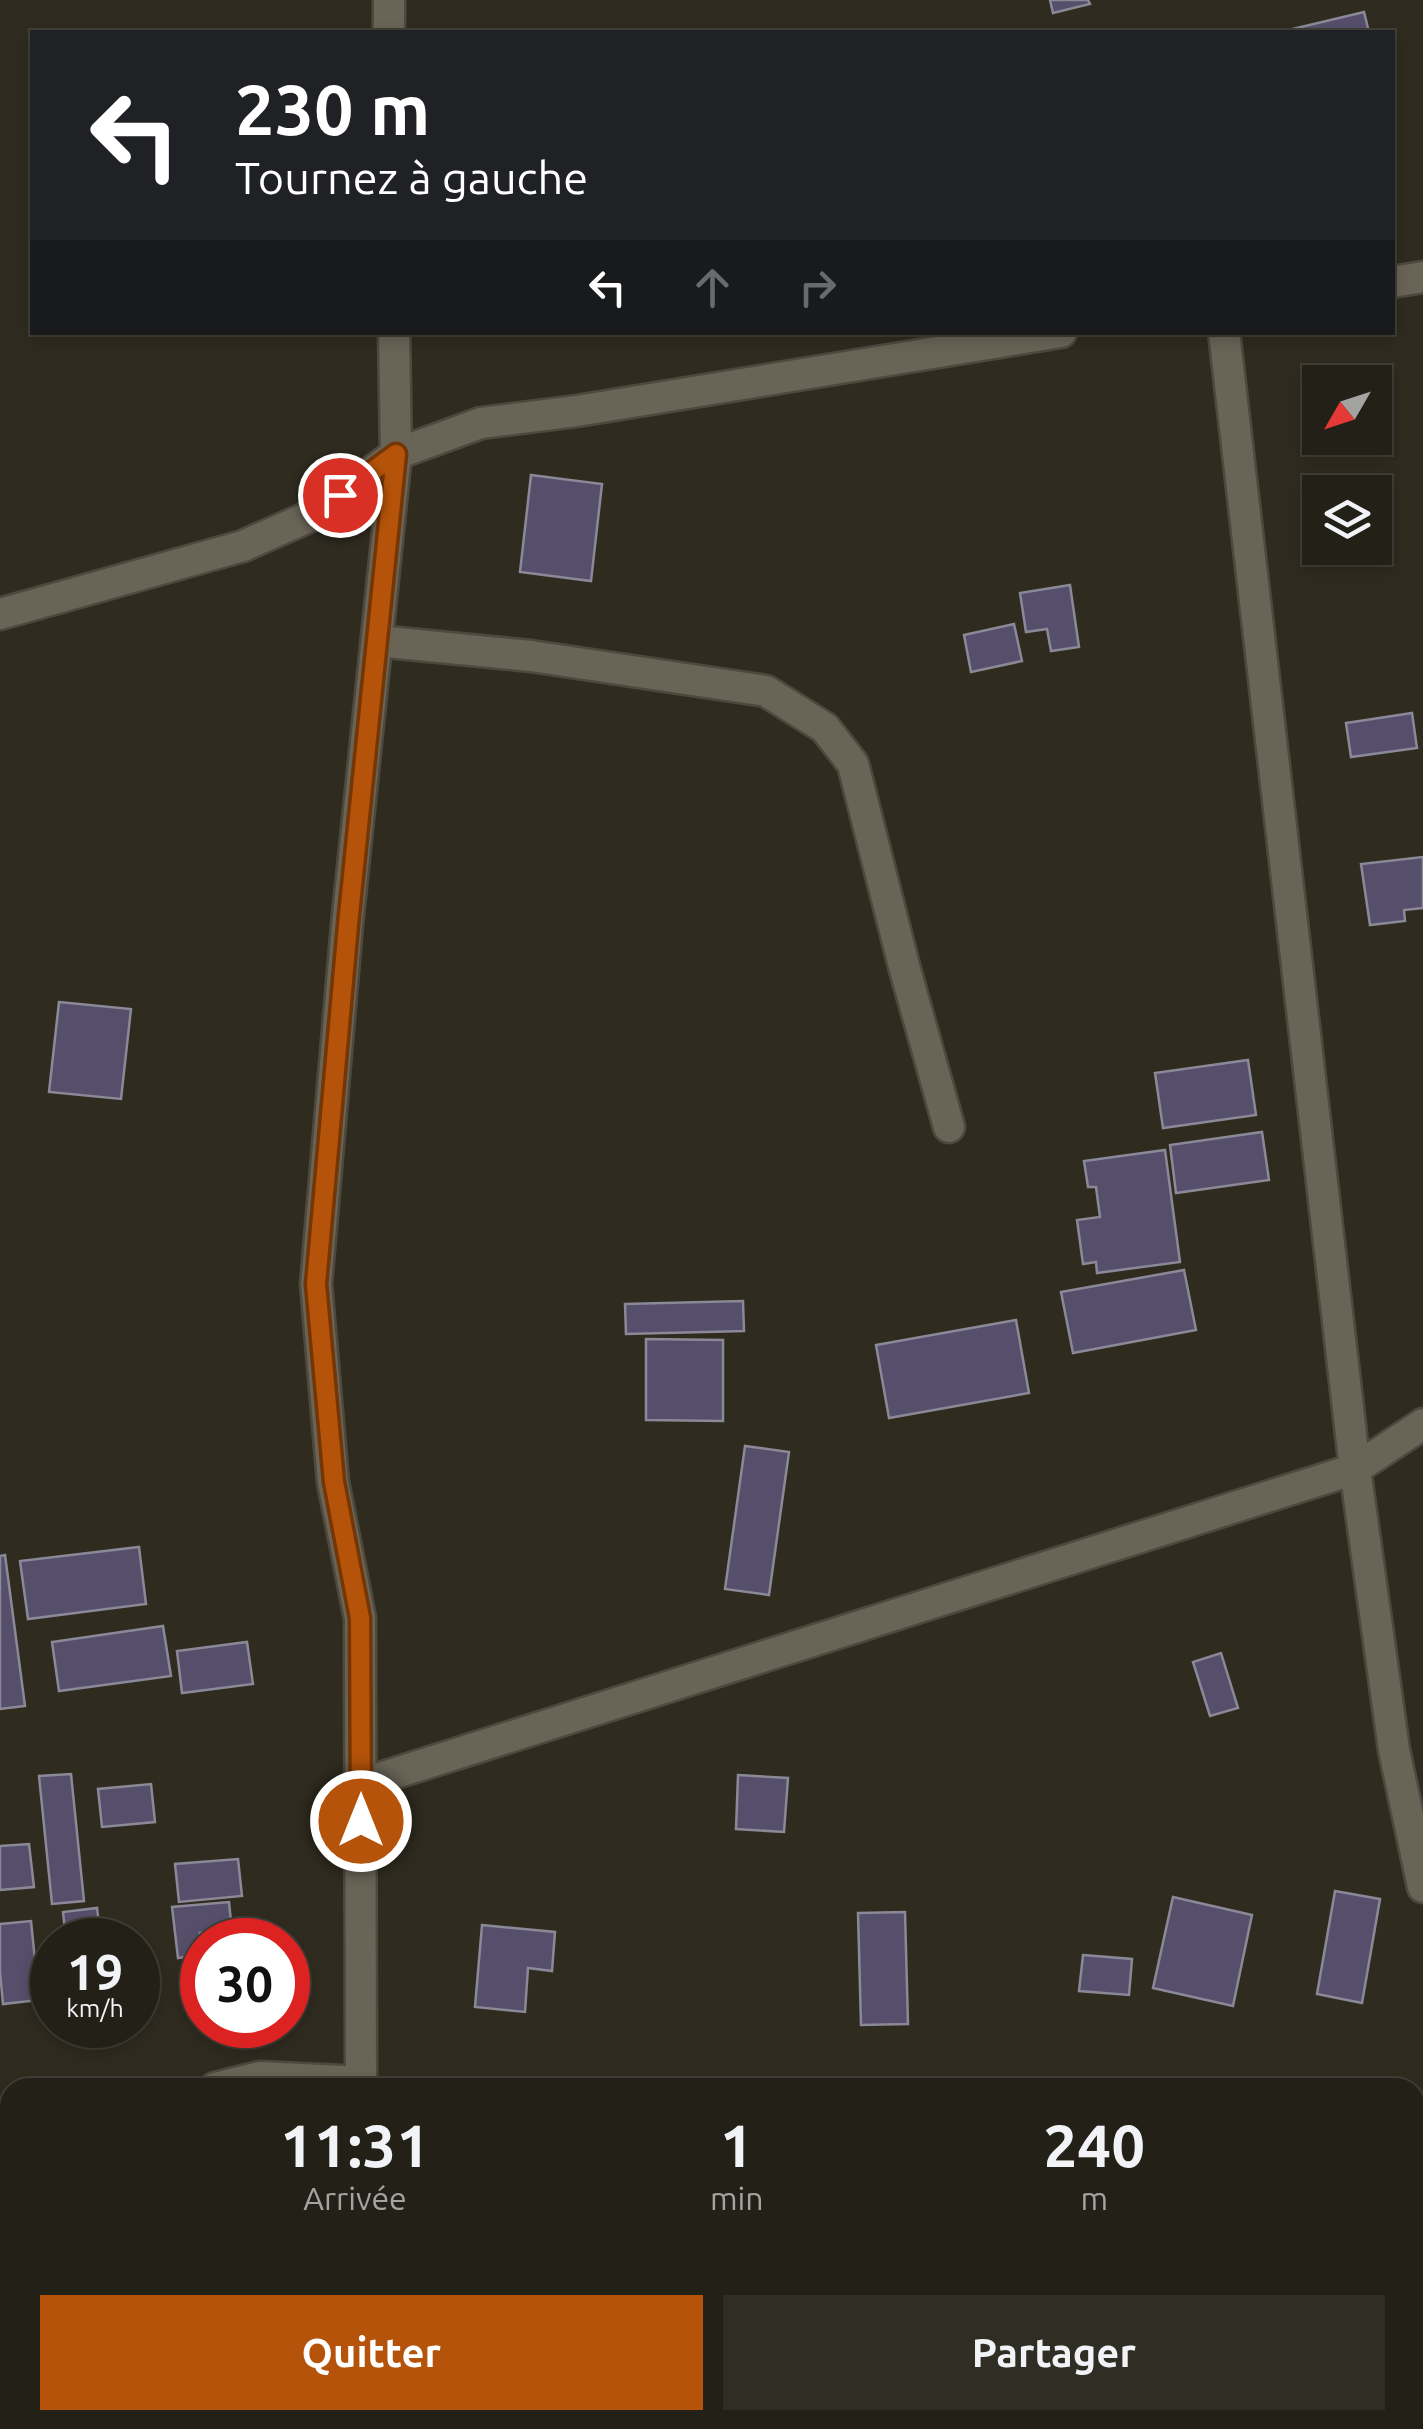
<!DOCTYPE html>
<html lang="fr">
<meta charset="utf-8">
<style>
:root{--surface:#232017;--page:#2f2d24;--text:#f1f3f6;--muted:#a3a3a1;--line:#403e36;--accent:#b45309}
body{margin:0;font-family:Ubuntu,sans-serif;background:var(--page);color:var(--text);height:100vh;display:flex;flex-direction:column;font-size:38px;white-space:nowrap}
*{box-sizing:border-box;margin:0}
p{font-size:32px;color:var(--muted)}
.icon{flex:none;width:55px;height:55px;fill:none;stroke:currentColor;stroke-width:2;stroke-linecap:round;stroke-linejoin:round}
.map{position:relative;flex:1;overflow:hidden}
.sheet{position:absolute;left:0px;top:2078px;width:1425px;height:352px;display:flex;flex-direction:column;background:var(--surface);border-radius:30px 30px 0 0;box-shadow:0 5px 15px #0003,0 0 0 2px var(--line)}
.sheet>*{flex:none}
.hud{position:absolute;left:30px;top:30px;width:1365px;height:305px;border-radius:0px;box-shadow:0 5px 15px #0003,0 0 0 2px var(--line);background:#202124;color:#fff;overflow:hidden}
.needle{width:65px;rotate:231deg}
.tools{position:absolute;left:1302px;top:365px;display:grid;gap:20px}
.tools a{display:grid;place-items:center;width:90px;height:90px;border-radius:0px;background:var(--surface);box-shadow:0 5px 15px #0003,0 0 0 2px var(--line);font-size:50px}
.speed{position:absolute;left:30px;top:1918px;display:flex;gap:20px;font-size:50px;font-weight:700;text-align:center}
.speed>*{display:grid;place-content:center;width:130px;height:130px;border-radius:50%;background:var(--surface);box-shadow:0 5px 15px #0003,0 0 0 2px var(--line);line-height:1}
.speed small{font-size:25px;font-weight:400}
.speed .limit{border:15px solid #d22;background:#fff;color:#111}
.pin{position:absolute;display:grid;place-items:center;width:85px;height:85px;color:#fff;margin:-42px;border:5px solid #fff;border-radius:50%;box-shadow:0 2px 10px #0007}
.me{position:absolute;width:110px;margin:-55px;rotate:0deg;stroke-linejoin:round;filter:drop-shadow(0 0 8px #0008)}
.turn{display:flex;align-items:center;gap:35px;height:210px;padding:0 40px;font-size:45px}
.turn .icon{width:130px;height:130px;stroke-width:2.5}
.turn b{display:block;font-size:70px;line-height:85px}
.lanes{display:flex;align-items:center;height:95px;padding:0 40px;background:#0003;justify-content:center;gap:50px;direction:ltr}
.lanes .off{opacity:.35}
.eta{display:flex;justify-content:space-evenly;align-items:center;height:170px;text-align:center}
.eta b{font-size:60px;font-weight:700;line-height:70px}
.primary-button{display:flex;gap:20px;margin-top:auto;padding:20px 40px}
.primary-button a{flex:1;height:115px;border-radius:0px;background:var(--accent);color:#fff;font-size:40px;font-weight:700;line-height:115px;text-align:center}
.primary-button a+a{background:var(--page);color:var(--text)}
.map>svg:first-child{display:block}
.building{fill:#554f6b;stroke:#8b8897;stroke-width:2.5}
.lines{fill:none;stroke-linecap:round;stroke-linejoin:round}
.minor-casing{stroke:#4d493e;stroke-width:35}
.minor{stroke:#696456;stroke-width:30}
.route-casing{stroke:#753606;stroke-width:25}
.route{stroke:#b45309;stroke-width:18}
</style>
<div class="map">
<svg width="1423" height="2429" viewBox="0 0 1423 2429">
<rect width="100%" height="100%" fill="#2f2b1f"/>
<g class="building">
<polygon points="1050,0 1088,0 1090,4 1053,13"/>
<polygon points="1364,12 1369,32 1280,32"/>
<polygon points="531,475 602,484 591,581 520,572"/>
<polygon points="1070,585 1079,647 1051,651 1047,629 1026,632 1020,593"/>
<polygon points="1014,624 1022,661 971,672 964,635"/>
<polygon points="1412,713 1417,748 1351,757 1346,723"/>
<polygon points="1423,857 1423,908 1404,910 1405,921 1370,925 1361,864"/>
<polygon points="59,1002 131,1009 121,1099 49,1092"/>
<polygon points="1248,1060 1256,1115 1163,1128 1155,1073"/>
<polygon points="1262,1132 1269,1180 1176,1193 1170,1145"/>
<polygon points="1165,1150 1180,1262 1097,1273 1096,1262 1083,1264 1077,1220 1100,1217 1096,1187 1088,1187 1084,1161"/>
<polygon points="1184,1270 1196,1330 1073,1353 1061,1292"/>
<polygon points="743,1301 744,1331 626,1334 625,1304"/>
<polygon points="1016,1320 1029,1393 889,1418 876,1345"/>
<polygon points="646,1339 723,1340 723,1421 646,1420"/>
<polygon points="745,1446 789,1452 769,1595 725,1589"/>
<polygon points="139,1547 146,1604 28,1619 20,1561"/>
<polygon points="5,1555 25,1706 0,1709 0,1556"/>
<polygon points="163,1626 171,1676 59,1691 52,1642"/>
<polygon points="247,1642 253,1684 182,1693 177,1651"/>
<polygon points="1221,1653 1238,1708 1210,1716 1193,1662"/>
<polygon points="71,1774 84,1901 52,1904 39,1776"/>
<polygon points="738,1775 788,1778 784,1832 736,1829"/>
<polygon points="151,1784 155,1822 102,1827 98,1789"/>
<polygon points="29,1844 34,1887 0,1890 0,1846"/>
<polygon points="238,1859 242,1896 179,1902 175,1864"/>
<polygon points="1335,1891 1380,1899 1362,2003 1317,1994"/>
<polygon points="1173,1897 1252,1915 1233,2006 1153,1988"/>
<polygon points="229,1902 232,1931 200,1933 202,1955 178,1958 172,1907"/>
<polygon points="97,1908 101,1940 66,1940 63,1912"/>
<polygon points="905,1912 908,2024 861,2025 858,1913"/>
<polygon points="31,1921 39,2000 3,2004 0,1972 0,1924"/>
<polygon points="482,1925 555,1932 552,1971 528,1968 525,2012 475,2007"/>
<polygon points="1083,1955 1132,1959 1129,1995 1079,1991"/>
</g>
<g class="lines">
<defs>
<g id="minor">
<polyline points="389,0 389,32"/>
<polyline points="1392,282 1423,277"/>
<polyline points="1224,332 1355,1469 1394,1750 1423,1887"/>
<polyline points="0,614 243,546 313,515 396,454 481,423 577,411 1061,332"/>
<polyline points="377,641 531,656 766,691 825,728 853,764 904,966 949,1127"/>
<polyline points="361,1784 1355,1469 1423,1424"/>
<polyline points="215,2088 260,2077 362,2082"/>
<polyline points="361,2088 360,1618 333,1482 316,1284 347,925 396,454 394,332"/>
<polyline points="0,2154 10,2151"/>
<polyline points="337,2429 338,2420"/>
</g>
</defs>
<use href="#minor" class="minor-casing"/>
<use href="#minor" class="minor"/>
</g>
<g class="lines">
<defs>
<polyline id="route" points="340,495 396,454 348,925 316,1284 334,1482 360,1618 361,1821"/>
</defs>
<use href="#route" class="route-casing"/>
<use href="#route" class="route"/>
</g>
</svg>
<div class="tools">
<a><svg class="needle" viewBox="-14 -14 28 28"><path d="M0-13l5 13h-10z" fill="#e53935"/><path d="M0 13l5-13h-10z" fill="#a3a3a1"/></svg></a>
<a><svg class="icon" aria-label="layers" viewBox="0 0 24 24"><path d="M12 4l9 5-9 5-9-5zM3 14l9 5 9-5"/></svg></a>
</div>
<div class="speed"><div>19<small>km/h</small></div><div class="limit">30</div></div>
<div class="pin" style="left:340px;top:495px;background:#d93025"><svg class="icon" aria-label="arrive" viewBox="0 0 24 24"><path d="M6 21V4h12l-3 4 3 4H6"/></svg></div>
<svg class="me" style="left:361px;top:1821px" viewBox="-20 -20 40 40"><circle r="17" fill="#b45309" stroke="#fff" stroke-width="3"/><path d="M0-11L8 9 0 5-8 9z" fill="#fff"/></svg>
<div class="hud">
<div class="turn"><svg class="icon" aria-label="left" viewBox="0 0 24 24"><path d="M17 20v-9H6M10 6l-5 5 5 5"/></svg><div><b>230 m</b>Tournez à gauche</div></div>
<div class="lanes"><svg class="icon" aria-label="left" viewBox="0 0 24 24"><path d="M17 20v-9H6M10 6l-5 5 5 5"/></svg><svg class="icon off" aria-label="ahead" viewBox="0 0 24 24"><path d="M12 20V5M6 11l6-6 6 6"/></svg><svg class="icon off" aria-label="right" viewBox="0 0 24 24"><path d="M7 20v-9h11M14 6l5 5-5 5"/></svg></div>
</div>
<section class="sheet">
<div class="eta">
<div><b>11:31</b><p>Arrivée</p></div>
<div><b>1</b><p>min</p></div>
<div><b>240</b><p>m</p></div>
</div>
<div class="primary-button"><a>Quitter</a><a>Partager</a></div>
</section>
</div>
